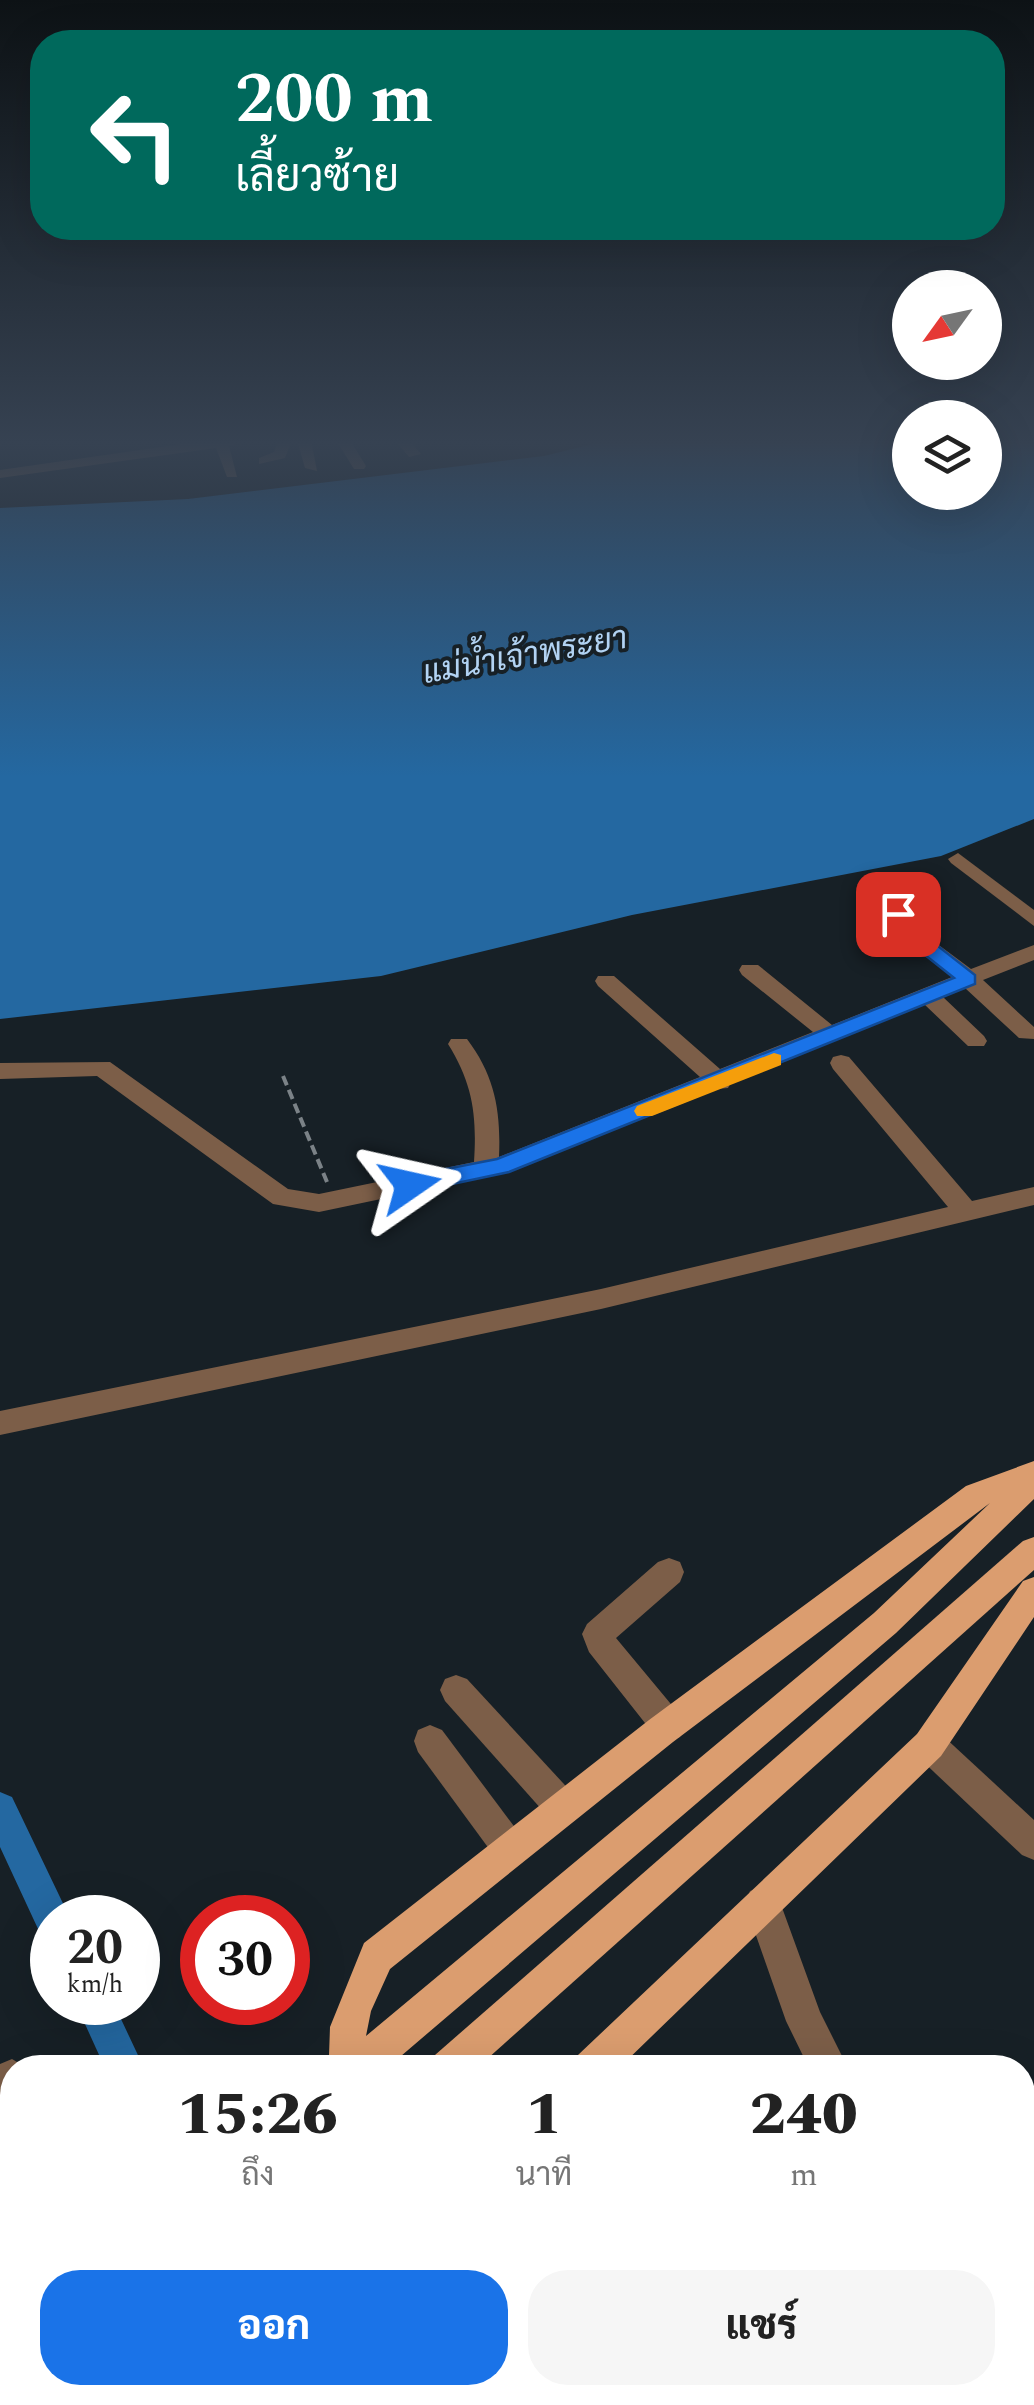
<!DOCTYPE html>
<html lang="th">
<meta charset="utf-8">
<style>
:root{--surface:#fff;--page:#f6f6f6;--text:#222;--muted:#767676;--accent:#1a73e8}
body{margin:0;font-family:Spectral,Sarabun,serif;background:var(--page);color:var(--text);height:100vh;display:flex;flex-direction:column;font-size:38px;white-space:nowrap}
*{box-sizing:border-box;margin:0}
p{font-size:32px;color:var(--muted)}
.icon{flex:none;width:55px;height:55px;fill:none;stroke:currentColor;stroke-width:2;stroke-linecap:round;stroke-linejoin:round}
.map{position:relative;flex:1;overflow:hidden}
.details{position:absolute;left:0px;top:2055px;width:1035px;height:350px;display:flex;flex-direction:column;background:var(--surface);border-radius:40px 40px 0 0;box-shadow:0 10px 40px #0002}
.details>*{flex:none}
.hud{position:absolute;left:30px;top:30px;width:975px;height:210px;border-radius:40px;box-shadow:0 10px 40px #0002;background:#00695c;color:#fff;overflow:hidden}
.needle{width:65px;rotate:237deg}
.controls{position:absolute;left:892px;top:270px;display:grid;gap:20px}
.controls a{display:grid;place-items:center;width:110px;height:110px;border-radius:50%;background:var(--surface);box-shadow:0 10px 40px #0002;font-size:50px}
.speed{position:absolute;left:30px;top:1895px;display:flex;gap:20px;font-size:50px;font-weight:700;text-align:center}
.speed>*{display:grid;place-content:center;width:130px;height:130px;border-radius:50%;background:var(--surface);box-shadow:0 10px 40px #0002;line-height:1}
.speed small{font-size:25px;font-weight:400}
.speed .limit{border:15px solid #d22;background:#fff;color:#111}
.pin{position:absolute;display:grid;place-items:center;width:85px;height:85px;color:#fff;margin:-42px;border-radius:20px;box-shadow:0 5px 15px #0006}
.me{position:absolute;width:110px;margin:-55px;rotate:79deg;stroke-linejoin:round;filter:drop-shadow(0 0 8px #0008)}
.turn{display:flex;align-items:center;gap:35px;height:210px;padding:0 40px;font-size:45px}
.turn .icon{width:130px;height:130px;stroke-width:2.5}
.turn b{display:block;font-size:70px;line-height:85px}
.eta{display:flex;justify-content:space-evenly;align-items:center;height:170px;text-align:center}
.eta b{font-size:60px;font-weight:800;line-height:70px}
.cta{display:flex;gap:20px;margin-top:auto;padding:20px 40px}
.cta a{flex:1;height:115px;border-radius:40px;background:var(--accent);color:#fff;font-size:40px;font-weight:800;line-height:115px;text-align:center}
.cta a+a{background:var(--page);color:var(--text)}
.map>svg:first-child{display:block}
.water{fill:#2468a1}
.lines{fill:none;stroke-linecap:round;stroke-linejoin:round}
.canal{fill:#2468a1;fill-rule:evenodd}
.path{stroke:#7b8287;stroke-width:4;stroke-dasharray:10 5;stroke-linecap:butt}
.minor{fill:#7c5e48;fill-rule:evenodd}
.major{fill:#db9d6f;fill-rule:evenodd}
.route{fill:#1a73e8;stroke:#114b97;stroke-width:2.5}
.slow{fill:#f59e0b}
.labels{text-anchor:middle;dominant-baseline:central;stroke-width:8;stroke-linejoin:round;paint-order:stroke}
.far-water-label{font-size:32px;font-style:italic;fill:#b2d3f3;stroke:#172026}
</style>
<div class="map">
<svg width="1034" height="2405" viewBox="0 0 1034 2405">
<rect width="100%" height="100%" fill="#172026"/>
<polygon class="water" points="609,440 910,440 910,492 985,492 985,440 1034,440 1034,819 941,856 632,915 381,976 0,1019 0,508 188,499 544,456"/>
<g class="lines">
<g class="canal">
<polygon points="0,1792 12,1797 70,1918 52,1918 52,1936 39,1931 0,1847"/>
<polygon points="75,2002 113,2002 144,2068 105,2068"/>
<polygon points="260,2392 303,2392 308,2405 265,2405"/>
</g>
<polyline class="path" points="283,1076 327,1182"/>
<g class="minor">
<polygon points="210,440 247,440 229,446 237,477 227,477 216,448 0,478 0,470"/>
<polygon points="278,440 292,440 285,458 259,464 259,458 274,452"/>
<polygon points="297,440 311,440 317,471 305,468"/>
<polygon points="336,440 350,440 366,466 364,469 354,469"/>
<polygon points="395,440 409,440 421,454 409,457"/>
<polygon points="958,853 1034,910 1034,926 951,863 948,859"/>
<path d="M917 898 927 904 909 917 912 925 971 969 1034 945V960L983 980 1034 1027V1039L1019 1038 965 988 943 997 984 1036 987 1041 984 1046H968L924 1004 731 1082 728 1088 716 1089 510 1172 319 1212 273 1204 97 1076 0 1079V1063L110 1062 288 1189 319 1194 474 1162C477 1116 473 1084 448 1044L451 1039H467C495 1076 501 1111 499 1157L700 1077 598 986 595 981 598 976H614L720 1069 813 1032 742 975 739 970 742 965H758L832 1025 952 977 896 933 888 915Z"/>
<polygon points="841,1055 849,1057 972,1201 1034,1187 1034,1205 601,1309 0,1435 0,1411 601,1289 948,1207 833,1069 830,1063 833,1057"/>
<polygon points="669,1558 680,1562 684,1572 680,1582 616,1638 680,1715 684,1726 680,1737 668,1742 656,1737 589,1652 582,1634 587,1624 658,1562"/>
<polygon points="456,1675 467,1679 575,1796 580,1808 575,1820 563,1825 551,1820 445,1701 440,1690 445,1679"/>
<polygon points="430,1725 442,1730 522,1837 527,1849 522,1861 510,1866 498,1861 418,1752 414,1741 418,1730"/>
<polygon points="929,1729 941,1734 1034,1820 1034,1860 1022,1855 917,1756 912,1745 917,1734"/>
<polygon points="763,1886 776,1891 820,2012 848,2068 809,2068 786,2021 745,1904 750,1891"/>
<polygon points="12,2059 27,2068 12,2068 12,2102 0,2107 0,2064"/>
<polygon points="517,2392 593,2392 588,2405 521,2405"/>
</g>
<g class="major">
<path d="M1034 1461V1499L896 1633 387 2068H333L329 2056 330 2027 364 1943 649 1720 966 1486ZM990 1503 874 1613 366 2036 371 2011 390 1969 673 1742Z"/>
<polygon points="1034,1537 1034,1570 477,2068 429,2068 435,2055 1023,1541"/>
<polygon points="1034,1577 1034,1617 941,1756 619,2068 572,2068 578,2055 917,1734 1023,1581"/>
<polygon points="12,2340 12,2392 17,2392 22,2405 0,2405 0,2345"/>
<polygon points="50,2392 101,2392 96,2405 45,2405"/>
</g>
</g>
<linearGradient id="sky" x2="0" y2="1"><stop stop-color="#0d1215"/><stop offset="0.57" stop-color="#364252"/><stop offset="1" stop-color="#364252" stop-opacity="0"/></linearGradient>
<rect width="1034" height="777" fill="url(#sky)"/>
<polygon class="route" points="898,909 904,910 911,925 975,975 975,984 509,1172 410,1193 399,1185 410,1176 497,1159 954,978 896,932 888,914"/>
<polygon class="slow" points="774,1053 781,1055 781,1065 652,1116 637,1116 634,1111 637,1106"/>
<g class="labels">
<g class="far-water-label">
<text transform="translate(525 656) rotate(-10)">แม่น้ำเจ้าพระยา</text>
</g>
</g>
</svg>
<div class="controls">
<a><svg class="needle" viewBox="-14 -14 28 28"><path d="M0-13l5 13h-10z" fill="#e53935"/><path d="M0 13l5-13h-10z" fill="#767676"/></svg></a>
<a><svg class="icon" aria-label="layers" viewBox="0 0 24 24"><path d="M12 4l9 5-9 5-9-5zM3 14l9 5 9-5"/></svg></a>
</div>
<div class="speed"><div>20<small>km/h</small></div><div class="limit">30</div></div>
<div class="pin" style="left:898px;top:914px;background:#d93025"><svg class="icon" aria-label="arrive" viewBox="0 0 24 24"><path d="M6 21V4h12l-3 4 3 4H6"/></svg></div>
<svg class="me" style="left:410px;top:1185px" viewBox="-20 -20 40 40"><path d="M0-17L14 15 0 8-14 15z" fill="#1a73e8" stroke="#fff" stroke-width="4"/></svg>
<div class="hud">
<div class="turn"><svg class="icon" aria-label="left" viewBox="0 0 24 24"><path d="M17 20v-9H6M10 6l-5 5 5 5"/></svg><div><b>200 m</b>เลี้ยวซ้าย</div></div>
</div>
<section class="details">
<div class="eta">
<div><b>15:26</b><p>ถึง</p></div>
<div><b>1</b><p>นาที</p></div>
<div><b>240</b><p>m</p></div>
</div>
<div class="cta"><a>ออก</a><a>แชร์</a></div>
</section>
</div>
